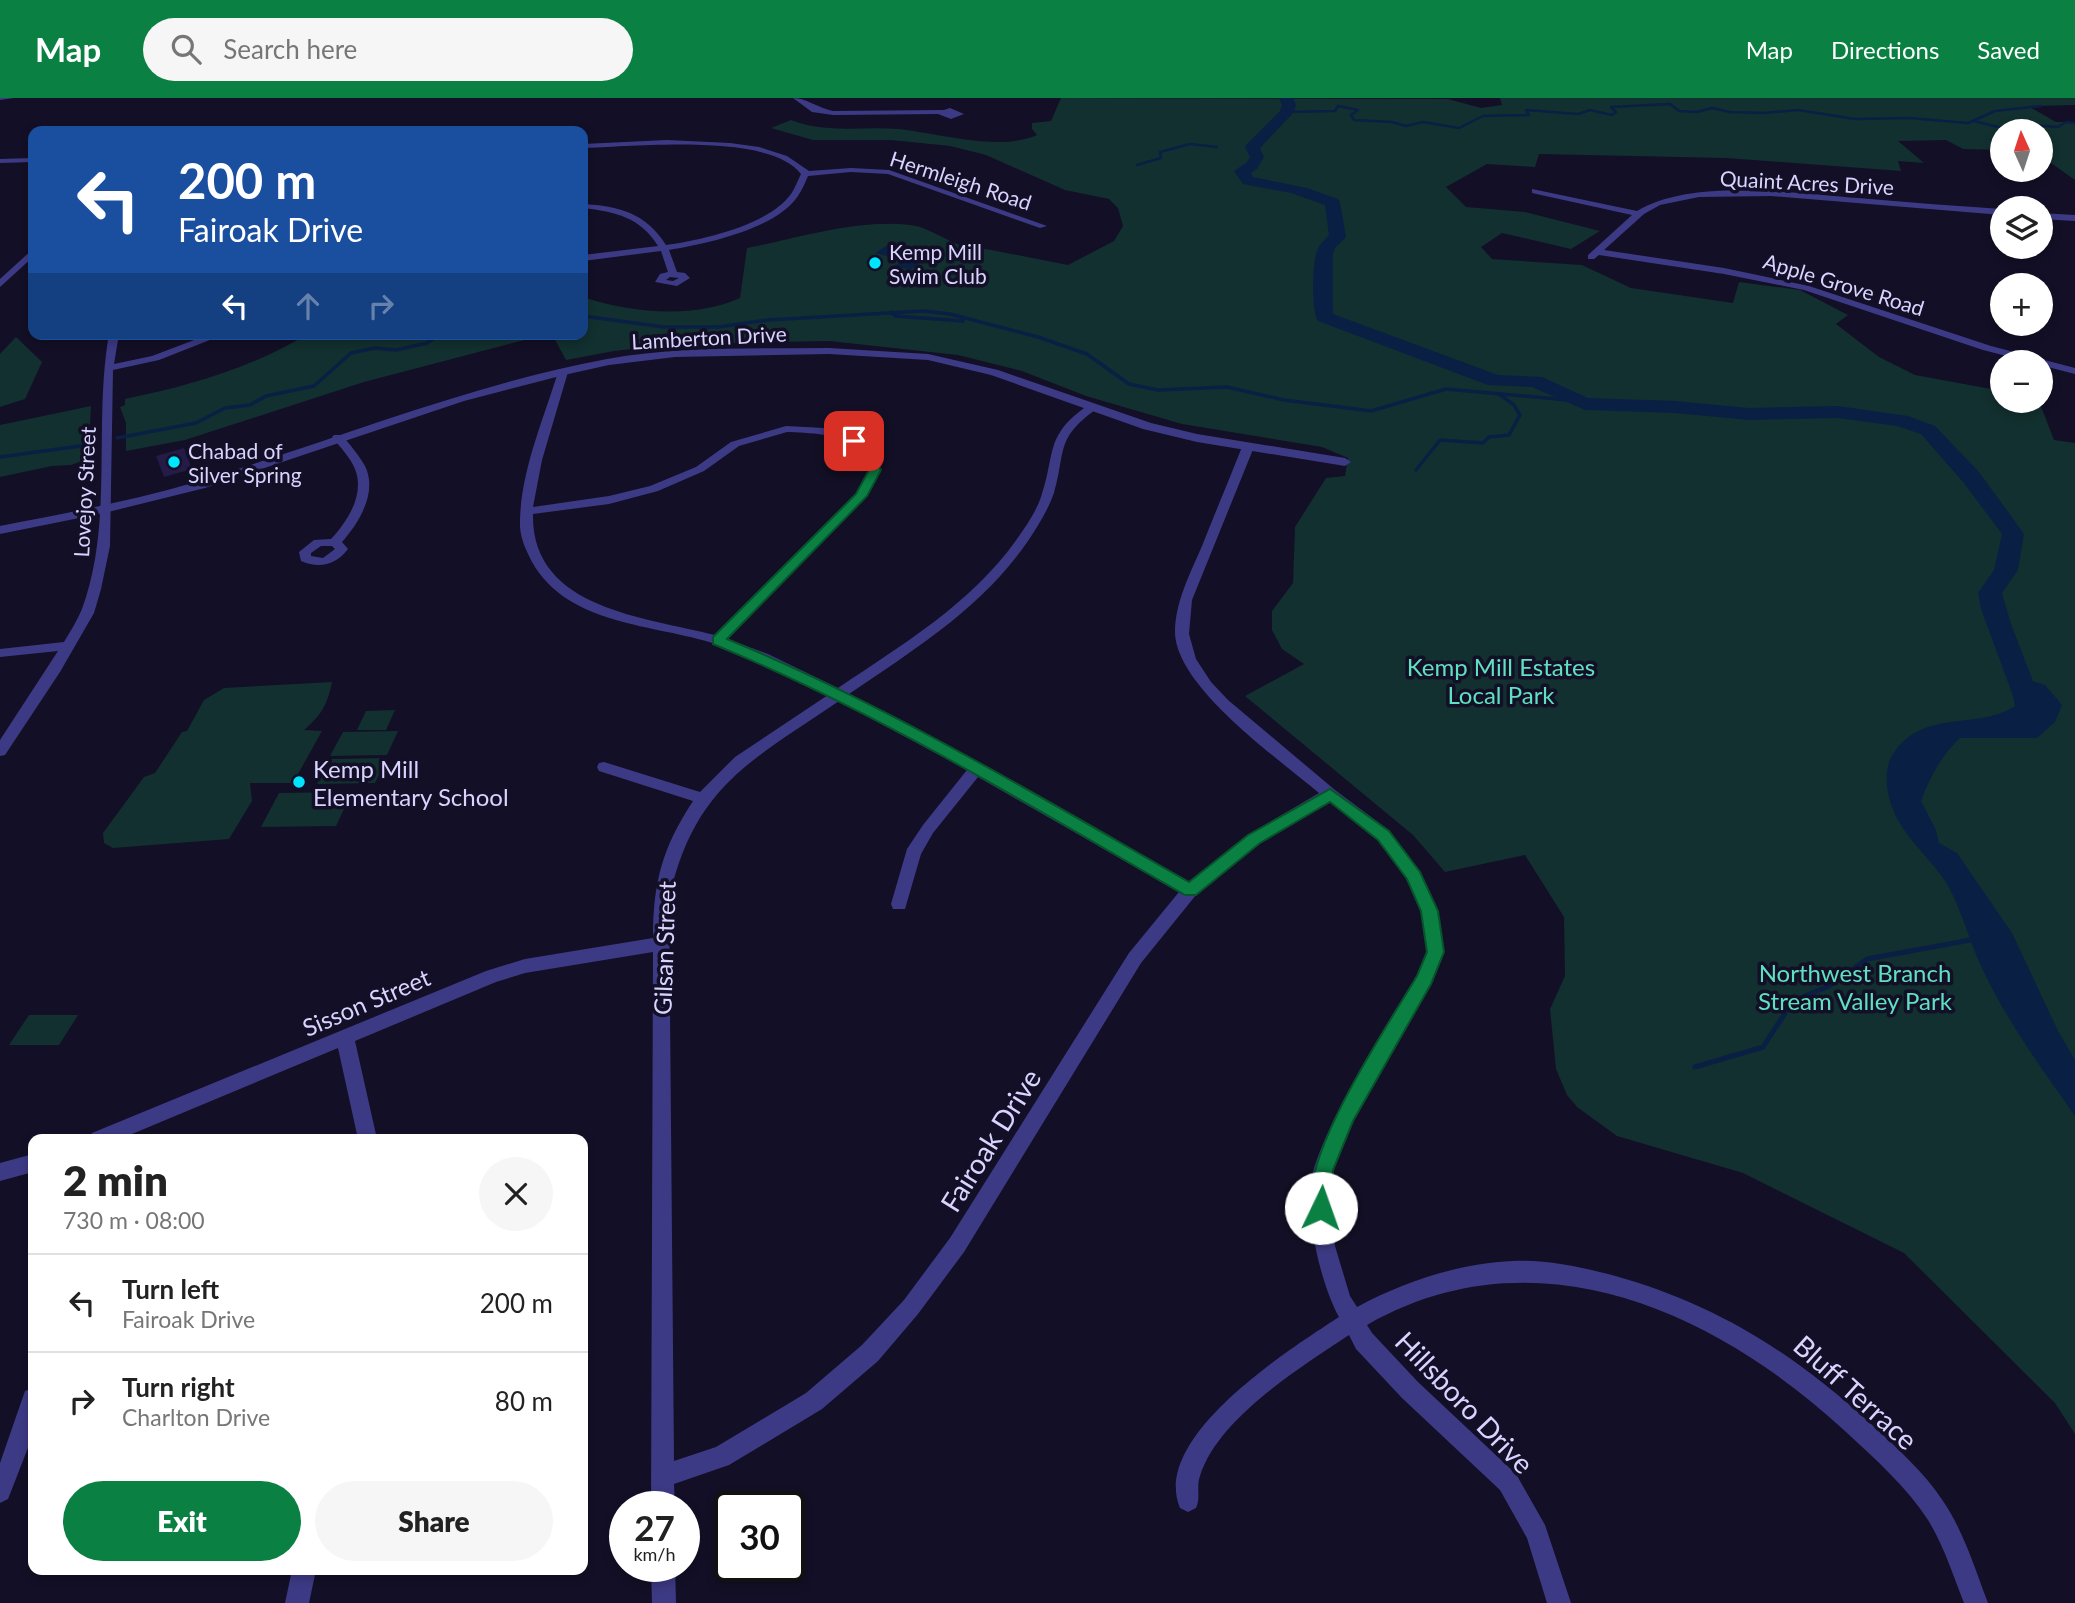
<!DOCTYPE html>
<meta charset="utf-8">
<style>
:root{--surface:#fff;--page:#f6f6f6;--text:#222;--muted:#767676;--line:#e0e0e0;--accent:#0b8043}
body{margin:0;font-family:Lato,sans-serif;background:var(--page);color:var(--text);height:100vh;display:flex;flex-direction:column;font-size:26px;white-space:nowrap}
*{box-sizing:border-box;margin:0}
p{font-size:23px;color:var(--muted)}
.icon{flex:none;width:38px;height:38px;fill:none;stroke:currentColor;stroke-width:2;stroke-linecap:round;stroke-linejoin:round}
.map{position:relative;flex:1;overflow:hidden}
.sheet{position:absolute;left:28px;top:1036px;width:560px;height:441px;display:flex;flex-direction:column;background:var(--surface);border-radius:14px;box-shadow:0 4px 10px #0003}
.sheet>*{flex:none}
.top-card{position:absolute;left:28px;top:28px;width:560px;height:214px;border-radius:14px;box-shadow:0 4px 10px #0003;background:#1a4fa0;color:#fff;overflow:hidden}
.needle{width:46px;rotate:357deg}
.controls{position:absolute;left:1990px;top:21px;display:grid;gap:14px}
.controls a{display:grid;place-items:center;width:63px;height:63px;border-radius:50%;background:var(--surface);box-shadow:0 4px 10px #0003;font-size:35px}
.speed{position:absolute;left:609px;top:1393px;display:flex;gap:14px;font-size:35px;font-weight:700;text-align:center}
.speed>*{display:grid;place-content:center;width:91px;height:91px;border-radius:50%;background:var(--surface);box-shadow:0 4px 10px #0003;line-height:1}
.speed small{font-size:18px;font-weight:400}
.speed .limit{border:4px solid #111;border-radius:10px;background:#fff;color:#111}
.pin{position:absolute;display:grid;place-items:center;width:60px;height:60px;color:#fff;margin:-30px;border-radius:14px;box-shadow:0 4px 10px #0006}
.me{position:absolute;width:77px;margin:-38px;rotate:3deg;stroke-linejoin:round;filter:drop-shadow(0 0 5px #0008)}
.turn{display:flex;align-items:center;gap:24px;height:147px;padding:0 35px;font-size:32px}
.turn .icon{width:91px;height:91px;stroke-width:2.5}
.turn b{display:block;font-size:49px;line-height:60px}
.lanes{display:flex;align-items:center;height:66px;padding:0 35px;background:#0003;justify-content:center;gap:35px;direction:ltr}
.lanes .off{opacity:.35}
.round{display:grid;place-items:center;flex:none;width:74px;height:74px;border-radius:37px;background:var(--page)}
.summary{display:flex;align-items:center;justify-content:space-between;height:119px;padding:0 35px}
h1{font-size:42px;font-weight:800;line-height:52px}
.button{display:flex;gap:14px;margin-top:auto;padding:14px 35px}
.button a{flex:1;height:80px;border-radius:42px;background:var(--accent);color:#fff;font-size:28px;font-weight:800;line-height:80px;text-align:center}
.button a+a{background:var(--page);color:var(--text)}
ul{padding:0;list-style:none}
li{display:flex;align-items:center;gap:21px;height:98px;padding:0 35px;border-top:2px solid var(--line)}
li div{flex:1}
li b{display:block;font-size:26px}
li em{font-style:normal}
header{display:flex;align-items:center;gap:42px;box-sizing:border-box;height:98px;padding:0 35px;background:var(--accent);color:#fff}
header strong{font-size:33px}
nav{display:flex;gap:38px;margin-inline-start:auto;font-size:24px}
.search{width:490px;height:63px;background:var(--page);display:flex;align-items:center;gap:18px;box-sizing:border-box;padding:0 24px;border-radius:38px;color:var(--muted);font-size:26px}
.map>svg:first-child{display:block}
.green{fill:#12302f}
.water{fill:#0a1f44}
.lines{fill:none;stroke-linecap:round;stroke-linejoin:round}
.stream-far2{stroke:#0a1f44;stroke-width:2.5}
.stream-far1{stroke:#0a1f44;stroke-width:3.5}
.stream{stroke:#0a1f44;stroke-width:5}
.river{fill:#0a1f44;fill-rule:evenodd}
.building{fill:#241b47}
.minor{fill:#3d3a85;fill-rule:evenodd}
.tertiary{fill:#3d3a85;fill-rule:evenodd}
.route{fill:#0b8043;stroke:#07532c;stroke-width:2}
.poi-dot{fill:#00e5ff;stroke:#130f26;stroke-width:2.5}
.labels{text-anchor:middle;dominant-baseline:central;stroke-width:7;stroke-linejoin:round;paint-order:stroke}
.far-street-label{font-size:21px;fill:#d9d4ff;stroke:#130f26}
.far-poi-label{font-size:21px;fill:#d9d4ff;stroke:#130f26;text-anchor:start}
.park-label{font-size:24px;fill:#5fe0c0;stroke:#130f26}
.poi-label{font-size:24px;fill:#d9d4ff;stroke:#130f26;text-anchor:start}
.street-label{font-size:24px;fill:#d9d4ff;stroke:#130f26}
.near-street-label{font-size:28px;fill:#d9d4ff;stroke:#130f26}
</style>
<header>
<strong>Map</strong>
<div class="search"><svg class="icon" aria-label="search" viewBox="0 0 24 24"><circle cx="10" cy="10" r="6"/><path d="M15 15l6 6"/></svg>Search here</div>
<nav><a>Map</a><a>Directions</a><a>Saved</a></nav>
</header>
<div class="map">
<svg width="2075" height="1505" viewBox="0 0 2075 1505">
<rect width="100%" height="100%" fill="#130f26"/>
<g class="green">
<path d="M1061 0 1448 1 1481 10 1502 7 1500 0H2075V7L2028 8 2056 24H2075V82L2041 58 2040 33H2002V52L1963 51 1946 42 1898 43 1924 65 1898 63 1901 73 1726 60 1539 56 1535 69 1487 66 1446 89 1466 109 1525 114 1600 133 1571 151 1502 135 1481 149 1492 161 1582 167 1631 190 1733 205 1739 184 1800 192 1848 217 1836 226 1879 259 1915 277 2002 293V303H2039L2054 342 2075 345V1336L2055 1305 1904 1155 1743 1075 1617 1038 1577 1009 1567 997 1556 971 1550 911 1565 878 1564 819 1525 757 1445 774 1413 737 1245 598 1304 566 1282 551 1272 532V513L1293 485 1295 429 1326 380 1345 378 1348 360 1322 349 1182 326 1086 298 1022 273 958 257 829 243 675 246 614 253 566 262 552 236H583V199C631 215 693 221 740 200L747 150C799 140 857 121 910 127 936 130 959 155 986 151L1068 167 1114 143 1123 128 1118 110 1109 101 1065 92 986 57 950 48 891 42H813L771 30 791 22C827 36 860 28 898 31 938 35 999 54 1037 37L1032 31V25L1051 23Z"/>
<path d="M308 236H547L364 284 185 342 126 353V325L120 309 125 307V301C189 288 251 270 308 236Z"/>
<polygon points="16,239 42,264 25,301 0,309 0,256"/>
<polygon points="91,308 89,346 94,350 89,355 88,361 71,367 52,368 0,379 0,327"/>
<path d="M332 584C328 606 320 619 304 632L322 633 293 685H250L252 703 229 741 113 750 104 745 103 735 144 679 155 675 182 634 187 633 204 602 224 590Z"/>
<polygon points="395,612 386,632 357,632 366,613"/>
<polygon points="398,633 387,657 330,658 343,634"/>
<polygon points="387,660 375,685 317,686 330,661"/>
<polygon points="352,694 336,728 261,729 279,695"/>
<polygon points="29,917 78,917 59,947 9,947"/>
</g>
<g class="water">
<polygon points="888,147 930,158 910,172 895,168 902,162 875,155"/>
<path d="M2009 576 2045 587 2062 607 2055 624 2037 640H1960C1941 658 1930 679 1921 703L1936 732 1939 745 1957 755 2012 835 2058 933 2075 962V1018C2042 971 2006 922 1982 870 1969 843 1962 812 1947 786 1933 763 1904 739 1894 714 1886 694 1882 670 1895 653 1925 611 1979 632 2015 608Z"/>
</g>
<g class="lines">
<g class="stream-far2">
<polyline points="1287,14 1335,13 1338,8 1358,12 1351,17 1354,22 1392,24 1406,28 1423,24 1459,30 1483,18 1529,17 1526,12 1578,16 1590,12 1612,17 1616,14 1611,9 1670,6 1679,13 1697,14 1712,10 1730,14 1763,15 1798,12 1855,21 1909,20 1968,25 1995,13 2041,8"/>
<polyline points="1974,23 2010,32 2032,27 2058,29 2066,24 2075,25"/>
<polyline points="1137,67 1161,60 1160,54 1190,46 1217,49"/>
</g>
<g class="stream-far1">
<polyline points="891,214 895,218 963,223"/>
<polyline points="583,218 664,229 718,229 768,222 923,213 950,216 1038,239 1087,256 1129,286 1158,292 1227,289 1284,302 1371,313 1446,291 1579,303"/>
<polyline points="117,340 196,325 225,310 250,307 266,298 314,288 351,255 375,250 396,252 427,245 440,236"/>
<polyline points="0,359 95,346"/>
<polyline points="1416,372 1440,342 1483,345 1489,339 1509,337 1520,317 1514,307 1499,296"/>
</g>
<polyline class="stream" points="1695,969 1763,949 1793,903 1829,888 1867,861 1976,841"/>
<path class="river" d="M1279 0H1293L1296 7 1294 14 1260 50 1264 59 1257 71 1251 75 1253 79 1307 90 1338 101 1340 104 1346 139 1335 150 1333 156V216L1498 277 1542 279 1588 300 1675 303 1749 310 1838 308 1908 318 1935 328 1979 374 2024 436 2018 472 2002 495 2011 526 2046 617 2042 624 2033 626 2024 624 2020 617 1981 511 1978 495 1994 472 2002 436 1963 384 1921 336 1897 328 1838 320 1749 322 1675 315 1585 312 1532 289 1488 287 1318 223C1311 212 1312 162 1318 150 1321 145 1325 141 1329 137L1325 107 1291 95 1243 86 1234 73 1246 65 1250 59 1245 49 1247 46 1280 13 1282 7Z"/>
</g>
<polygon class="building" points="184,350 192,371 164,379 156,358"/>
<g class="lines">
<g class="minor">
<polygon points="0,0 14,0 0,2"/>
<path d="M793 0C806 0 818 10 833 13L944 12 950 10 964 16 951 21 938 16 833 17 812 14Z"/>
<path d="M667 42 730 45 759 49 787 58 809 73 851 70 889 72 1047 128 1040 130 888 76 851 74 808 78C805 85 802 92 798 98 776 131 706 146 669 152L677 174 685 175 690 180 677 188 655 184 660 176 668 174 661 153 583 163V157L658 148C640 119 616 114 583 110V106C619 108 646 115 666 147 702 142 769 127 791 96 795 90 798 82 801 76 770 34 632 49 583 50V46ZM670 179 679 180 673 183 666 182Z"/>
<polygon points="33,60 33,64 0,65 0,61"/>
<path d="M1532 91 1637 113C1691 80 1796 95 1858 100 1906 104 1954 108 2002 111V117L1771 98 1699 99 1660 107 1644 116 1604 152 1724 170 1809 188 1991 248 2075 270V276L2040 267V264H2030L1983 252 1804 192 1724 176 1599 157 1594 161H1588V157L1632 117 1532 95Z"/>
<polygon points="2040,115 2075,117 2075,123 2040,121"/>
<polygon points="33,151 33,159 0,189 0,181"/>
<path d="M109 236H119L114 266 152 258 210 236H225L159 262 113 272 110 448 101 491 94 515 60 574 5 657 0 658V642L58 553 0 559V551L64 544C70 534 77 523 82 511 114 424 93 327 109 236Z"/>
<path d="M563 271 568 274 542 362 533 409 609 398 650 388 696 369 731 344 786 328 824 330 858 341 867 347 881 372 865 400 727 541 768 556 838 590C903 546 971 506 1017 441 1026 428 1036 414 1041 399 1056 356 1044 338 1087 308H1095V312C1055 341 1066 354 1054 395 1048 412 1038 428 1028 443 982 510 915 551 849 596L982 666 1189 784 1248 737 1319 695C1279 661 1177 590 1175 535 1175 504 1190 476 1202 448 1215 415 1229 382 1242 349L1252 347 1254 349 1192 502 1189 536 1196 561 1211 584 1228 602 1335 692 1390 733 1422 778 1437 813 1444 854 1431 886 1353 1023 1333 1072 1331 1110 1335 1148 1350 1198 1357 1209C1403 1184 1460 1165 1513 1163 1546 1161 1580 1169 1612 1177 1716 1206 1792 1254 1871 1326 1897 1350 1924 1374 1943 1403 1964 1434 1975 1471 1988 1505H1964C1953 1477 1944 1448 1928 1422 1906 1388 1874 1360 1845 1333 1715 1213 1535 1131 1367 1227L1372 1235 1418 1284 1516 1376 1545 1427 1571 1505H1547L1527 1440 1500 1392 1402 1300 1356 1251 1349 1237C1301 1269 1218 1320 1200 1378 1196 1389 1201 1399 1196 1410L1188 1414 1180 1410C1150 1339 1290 1251 1339 1219 1320 1185 1302 1108 1314 1070 1332 1016 1365 967 1394 919 1403 903 1426 872 1427 853 1430 818 1403 768 1380 743 1366 728 1346 716 1329 704L1260 745 1196 797 1141 865 964 1154 918 1216 878 1263 822 1311 729 1367 674 1386 675 1409H651L653 854 525 875 496 884 355 943 377 1041H358L338 950 120 1041H90L92 1035 486 873 525 861 653 840C653 785 662 750 693 703L599 673 597 669 599 665 604 664 700 694 735 659 828 597C792 577 755 559 716 546 654 526 568 528 532 464 526 452 521 442 520 429 519 377 543 323 558 274ZM787 334C806 335 845 335 859 351 863 357 866 366 869 372L856 396 715 537C645 519 531 511 533 416L609 406 658 393 704 373 739 348ZM839 603 967 672 923 727 907 751 891 806 893 811H905L921 756 933 735 978 679 1179 794 1129 855 950 1140 904 1202 862 1247 806 1295 716 1349 674 1363 669 801C694 688 751 663 839 603Z"/>
<path d="M334 337H342C350 347 359 357 365 368 378 394 359 425 342 444L348 451C336 467 319 471 301 463L299 454 314 442 331 441C348 423 365 396 355 371 350 359 340 349 332 339ZM321 448H332L335 451 323 460 311 458V455Z"/>
<polygon points="33,1056 33,1074 0,1083 0,1065"/>
<polygon points="33,1290 33,1337 8,1401 0,1405 0,1365 25,1293"/>
<polygon points="651,1468 675,1468 676,1505 652,1505"/>
<polygon points="292,1472 316,1472 309,1505 285,1505"/>
</g>
<path class="tertiary" d="M829 250 928 256 998 272 1151 325 1197 336 1345 360 1351 364 1345 368 1197 344 1143 331 991 277 928 262 829 256 675 259 609 267 564 277 464 303 205 390 104 415 0 436V428C66 415 132 403 196 384 333 343 466 287 607 261 680 248 755 251 829 250Z"/>
</g>
<path class="route" d="M850 340C867 339 874 359 881 372L867 398 727 541C888 607 1038 698 1189 784L1248 737 1330 691 1389 733 1420 774 1438 813 1444 854 1431 886 1353 1023 1333 1072 1331 1110 1328 1116 1321 1119 1314 1116C1293 1067 1390 924 1417 878L1427 854 1421 813 1407 781 1378 742 1330 704 1260 745 1196 797H1185C1030 708 878 614 713 546V539L856 396 869 372 858 351 848 343Z"/>
<g class="poi-dot">
<circle cx="875" cy="165" r="7"/>
<circle cx="174" cy="364" r="7"/>
<circle cx="299" cy="684" r="7"/>
</g>
<g class="labels">
<g class="far-street-label">
<text transform="translate(961 82) rotate(18)">Hermleigh Road</text>
<text transform="translate(1807 84) rotate(3)">Quaint Acres Drive</text>
<text transform="translate(1844 186) rotate(17)">Apple Grove Road</text>
<text transform="translate(709 239) rotate(-3)">Lamberton Drive</text>
<text transform="translate(84 394) rotate(-87)">Lovejoy Street</text>
</g>
<g class="far-poi-label">
<text x="889" y="153">Kemp Mill<tspan x="889" dy="24">Swim Club</tspan></text>
<text x="188" y="352">Chabad of<tspan x="188" dy="24">Silver Spring</tspan></text>
</g>
<g class="park-label">
<text x="1501" y="568">Kemp Mill Estates<tspan x="1501" dy="28">Local Park</tspan></text>
<text x="1855" y="874">Northwest Branch<tspan x="1855" dy="28">Stream Valley Park</tspan></text>
</g>
<g class="poi-label">
<text x="313" y="670">Kemp Mill<tspan x="313" dy="28">Elementary School</tspan></text>
</g>
<g class="street-label">
<text transform="translate(664 850) rotate(-88)">Gilsan Street</text>
<text transform="translate(366 904) rotate(-23)">Sisson Street</text>
</g>
<g class="near-street-label">
<text transform="translate(990 1042) rotate(-58)">Fairoak Drive</text>
<text transform="translate(1856 1294) rotate(42)">Bluff Terrace</text>
<text transform="translate(1465 1304) rotate(46)">Hillsboro Drive</text>
</g>
</g>
</svg>
<div class="controls">
<a><svg class="needle" viewBox="-14 -14 28 28"><path d="M0-13l5 13h-10z" fill="#e53935"/><path d="M0 13l5-13h-10z" fill="#767676"/></svg></a>
<a><svg class="icon" aria-label="layers" viewBox="0 0 24 24"><path d="M12 4l9 5-9 5-9-5zM3 14l9 5 9-5"/></svg></a>
<a>+</a>
<a>−</a>
</div>
<div class="speed"><div>27<small>km/h</small></div><div class="limit">30</div></div>
<div class="pin" style="left:854px;top:343px;background:#d93025"><svg class="icon" aria-label="arrive" viewBox="0 0 24 24"><path d="M6 21V4h12l-3 4 3 4H6"/></svg></div>
<svg class="me" style="left:1321px;top:1110px" viewBox="-20 -20 40 40"><circle r="19" fill="#fff"/><path d="M0-13L10 11 0 6-10 11z" fill="#0b8043"/></svg>
<div class="top-card">
<div class="turn"><svg class="icon" aria-label="left" viewBox="0 0 24 24"><path d="M17 20v-9H6M10 6l-5 5 5 5"/></svg><div><b>200 m</b>Fairoak Drive</div></div>
<div class="lanes"><svg class="icon" aria-label="left" viewBox="0 0 24 24"><path d="M17 20v-9H6M10 6l-5 5 5 5"/></svg><svg class="icon off" aria-label="ahead" viewBox="0 0 24 24"><path d="M12 20V5M6 11l6-6 6 6"/></svg><svg class="icon off" aria-label="right" viewBox="0 0 24 24"><path d="M7 20v-9h11M14 6l5 5-5 5"/></svg></div>
</div>
<section class="sheet">
<div class="summary"><div><h1>2 min</h1><p>730 m · 08:00</p></div><a class="round"><svg class="icon" aria-label="close" viewBox="0 0 24 24"><path d="M6 6l12 12M18 6L6 18"/></svg></a></div>
<ul>
<li><svg class="icon" aria-label="left" viewBox="0 0 24 24"><path d="M17 20v-9H6M10 6l-5 5 5 5"/></svg><div><b>Turn left</b><p>Fairoak Drive</p></div><em>200 m</em></li>
<li><svg class="icon" aria-label="right" viewBox="0 0 24 24"><path d="M7 20v-9h11M14 6l5 5-5 5"/></svg><div><b>Turn right</b><p>Charlton Drive</p></div><em>80 m</em></li>
</ul>
<div class="button"><a>Exit</a><a>Share</a></div>
</section>
</div>
